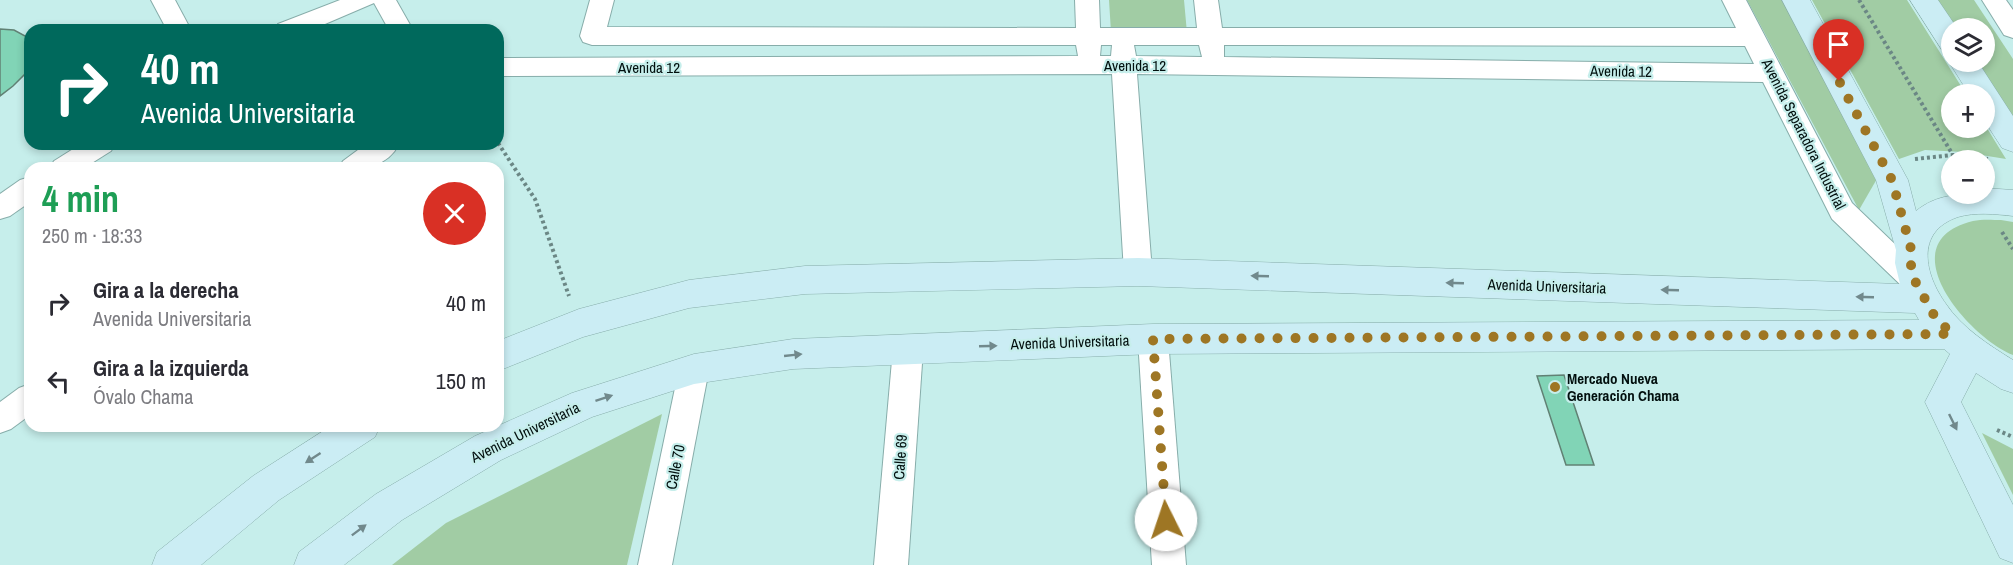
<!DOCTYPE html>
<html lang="es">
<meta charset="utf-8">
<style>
:root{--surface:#fff;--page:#f2f2f3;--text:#2b2b33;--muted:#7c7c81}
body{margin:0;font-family:"Archivo Narrow",sans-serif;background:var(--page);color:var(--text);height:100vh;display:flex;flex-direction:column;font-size:22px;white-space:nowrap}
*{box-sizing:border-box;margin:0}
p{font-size:20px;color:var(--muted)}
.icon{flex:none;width:33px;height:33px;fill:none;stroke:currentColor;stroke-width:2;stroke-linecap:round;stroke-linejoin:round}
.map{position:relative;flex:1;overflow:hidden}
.panel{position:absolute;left:24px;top:162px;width:480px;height:270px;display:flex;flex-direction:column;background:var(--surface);border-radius:18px;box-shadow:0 3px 9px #0003}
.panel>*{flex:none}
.banner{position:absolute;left:24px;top:24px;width:480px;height:126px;border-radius:18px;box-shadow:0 3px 9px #0003;background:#00695c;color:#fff;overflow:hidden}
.controls{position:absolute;left:1941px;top:18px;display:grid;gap:12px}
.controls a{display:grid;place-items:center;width:54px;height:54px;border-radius:50%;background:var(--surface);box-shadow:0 3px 9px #0003;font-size:30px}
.pin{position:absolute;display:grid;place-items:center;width:51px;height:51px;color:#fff;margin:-62px -26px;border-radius:50% 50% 50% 0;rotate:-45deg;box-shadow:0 0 6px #0007}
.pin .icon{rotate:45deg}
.me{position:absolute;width:66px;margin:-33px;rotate:356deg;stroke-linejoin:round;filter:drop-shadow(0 0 4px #0008)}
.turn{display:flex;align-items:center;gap:21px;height:126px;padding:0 18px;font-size:27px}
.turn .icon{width:78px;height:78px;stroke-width:2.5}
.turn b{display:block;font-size:42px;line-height:51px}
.round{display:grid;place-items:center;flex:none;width:63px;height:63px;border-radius:32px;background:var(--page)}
.headline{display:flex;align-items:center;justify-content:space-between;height:102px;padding:0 18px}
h1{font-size:36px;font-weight:800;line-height:45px;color:#1e9e55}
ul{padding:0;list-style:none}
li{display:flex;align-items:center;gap:18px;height:78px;padding:0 18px}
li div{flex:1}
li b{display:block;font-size:22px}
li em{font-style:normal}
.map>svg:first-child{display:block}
.green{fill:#a1cca4}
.building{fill:#81d4b6;stroke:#618174;stroke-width:1.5}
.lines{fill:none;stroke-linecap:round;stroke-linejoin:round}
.street-casing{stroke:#87adaa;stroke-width:2}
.secondary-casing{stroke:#87adaa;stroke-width:1}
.path{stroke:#6b8785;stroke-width:4;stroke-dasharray:3 3;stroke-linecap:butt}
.street{fill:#fff;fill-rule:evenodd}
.secondary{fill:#cbedf4;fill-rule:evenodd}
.oneway{fill:#71898c}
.route{stroke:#9e7624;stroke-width:10;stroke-dasharray:0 18}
.poi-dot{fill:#9e7624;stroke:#c6eeeb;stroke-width:2}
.labels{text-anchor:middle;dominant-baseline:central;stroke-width:4.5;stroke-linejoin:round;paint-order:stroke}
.street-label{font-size:15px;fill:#020f0e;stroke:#c6eeeb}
.poi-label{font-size:15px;font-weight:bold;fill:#020f0e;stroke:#c6eeeb;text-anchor:start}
</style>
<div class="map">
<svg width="2013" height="565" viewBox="0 0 2013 565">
<rect width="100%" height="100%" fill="#c6eeeb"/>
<g class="green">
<polygon points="1109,0 1184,0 1187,33 1111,32"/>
<polygon points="1747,0 1785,0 1878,177 1859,210"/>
<polygon points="1812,0 1907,0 1966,94 1952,94 1952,128 1984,128 1985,125 2006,159 1963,152 1925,150 1899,159"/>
<polygon points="1931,0 1974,0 2013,59 2013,130 1970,62 1984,62 1984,28 1952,28"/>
<path d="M2001 220 2013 222V355C1967 336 1887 242 1973 221 1982 219 1993 220 2001 220Z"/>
<polygon points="662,414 627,565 392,565 446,523"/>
<polygon points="1982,433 2013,449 2013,495"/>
</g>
<g class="building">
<polygon points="0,29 14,30 27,37 30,42 30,65 26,73 13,86 0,96"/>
<polygon points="1564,375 1594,465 1566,465 1537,376"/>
</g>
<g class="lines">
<defs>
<g id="street">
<polygon points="151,0 175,0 191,30 167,30"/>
<polygon points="340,0 396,0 413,30 389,30 374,3 311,30 275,30 278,24"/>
<path d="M590 0H614L607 27 1076 28 1075 0H1099L1100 28H1197L1194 0H1218L1222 28H1736L1722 0H1746L1852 203 1925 273 1929 281 1925 289 1915 293 1905 289 1832 219 1763 82 1137 74 1152 272 1148 280 1138 284 1128 280 1124 272 1112 74 498 76V58L1078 56 1076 45H592L583 42 580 36ZM1101 45H1112L1111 56H1100ZM1134 45H1199L1202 57 1136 56ZM1224 45 1745 46 1754 64 1224 57Z"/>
<polygon points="1982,0 2006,0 2013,10 2013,38 2004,35"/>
<polygon points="81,144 115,144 111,151 84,168 50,168 54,161"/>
<path d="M366 144H399C386 169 363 168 339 168L343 161Z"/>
<polygon points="30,177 30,202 10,216 0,219 0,194 20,180"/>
<polygon points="1153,326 1163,330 1168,339 1186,565 1152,565 1138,339 1143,330"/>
<polygon points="908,336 918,340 923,349 908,565 874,565 893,349 898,340"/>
<polygon points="694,356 705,360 709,369 672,565 638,565 679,369 683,360"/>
<polygon points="30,384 30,415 11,429 0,433 0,402 19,388"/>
</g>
<g id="secondary">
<path d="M1782 0H1810L1908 180 1916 211C1937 194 1959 194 1984 194V188L2013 190V216C1995 214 1975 212 1958 217 1914 232 1925 275 1946 304 1962 328 1989 345 2013 360V393L2001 389 1976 373 1961 402 2013 505V563L2000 558 1925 402 1950 354 1944 349 1153 354 793 369 694 384 592 417 501 460 402 520 344 565H294L299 552 376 494 475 436 572 393 694 354 793 339 1153 324 1919 320 1915 313 1138 286 805 294 689 308 583 337 498 371V341L579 309 689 280 805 266 1138 258 1900 284 1895 263 1896 250 1876 180Z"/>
<polygon points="1910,0 1938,0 1957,28 1952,28 1952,53 1942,50"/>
<polygon points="1952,57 1952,62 1978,62 2013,116 2013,152 2002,148 1984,120 1984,94 1969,94 1949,62"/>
<polygon points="331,426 380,426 375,437 279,500 201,565 152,565 157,552 253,476"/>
</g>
</defs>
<use href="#street" class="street-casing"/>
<use href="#secondary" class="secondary-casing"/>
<g class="path">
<polyline points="1859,0 1956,160"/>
<polyline points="498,143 535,199 569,296"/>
<polyline points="1915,159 1953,155 1988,159"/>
<polyline points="2002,232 2013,249"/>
<polyline points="1997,430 2013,437"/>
</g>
<use href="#street" class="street"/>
<use href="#secondary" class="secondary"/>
</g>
<defs><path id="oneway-solid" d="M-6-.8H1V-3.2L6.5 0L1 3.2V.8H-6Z" transform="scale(1.5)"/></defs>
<g class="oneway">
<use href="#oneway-solid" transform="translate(1260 276) rotate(-178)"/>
<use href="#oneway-solid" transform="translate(1455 283) rotate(-178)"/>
<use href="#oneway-solid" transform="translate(1670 290) rotate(-178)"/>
<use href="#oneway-solid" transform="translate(1865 297) rotate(-178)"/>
<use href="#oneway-solid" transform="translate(988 346) rotate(-2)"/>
<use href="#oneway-solid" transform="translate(793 355) rotate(-6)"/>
<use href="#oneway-solid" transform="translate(604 398) rotate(-18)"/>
<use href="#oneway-solid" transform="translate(1953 422) rotate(64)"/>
<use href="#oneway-solid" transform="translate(313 458) rotate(147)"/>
<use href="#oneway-solid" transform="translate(359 530) rotate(-37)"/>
</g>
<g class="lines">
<polyline class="route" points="1166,520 1153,339 1952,334 1935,317 1915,281 1911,265 1911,249 1892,180 1839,81"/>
</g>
<circle class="poi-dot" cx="1555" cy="387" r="6"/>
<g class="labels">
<g class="street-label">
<text x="1135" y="65">Avenida 12</text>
<text x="649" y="67">Avenida 12</text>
<text transform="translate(1621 71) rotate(1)">Avenida 12</text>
<text transform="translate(1804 134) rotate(63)">Avenida Separadora Industrial</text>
<text transform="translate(1547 286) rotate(2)">Avenida Universitaria</text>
<text transform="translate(1070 342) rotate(-2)">Avenida Universitaria</text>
<text transform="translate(525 432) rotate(-26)">Avenida Universitaria</text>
<text transform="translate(900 457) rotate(-86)">Calle 69</text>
<text transform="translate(675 467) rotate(-79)">Calle 70</text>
</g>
<g class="poi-label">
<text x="1567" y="378">Mercado Nueva<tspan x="1567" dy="17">Generación Chama</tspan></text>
</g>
</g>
</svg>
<div class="controls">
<a><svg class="icon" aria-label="layers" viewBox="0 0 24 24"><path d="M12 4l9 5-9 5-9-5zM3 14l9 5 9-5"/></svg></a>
<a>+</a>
<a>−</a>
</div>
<div class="pin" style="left:1839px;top:81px;background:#d93025"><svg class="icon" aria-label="arrive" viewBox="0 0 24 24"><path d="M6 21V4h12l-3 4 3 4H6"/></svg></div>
<svg class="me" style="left:1166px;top:520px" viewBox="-20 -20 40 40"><circle r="19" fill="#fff"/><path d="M0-13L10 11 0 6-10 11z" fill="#9e7624"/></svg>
<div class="banner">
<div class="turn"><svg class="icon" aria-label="right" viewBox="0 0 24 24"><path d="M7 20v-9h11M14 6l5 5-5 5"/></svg><div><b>40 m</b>Avenida Universitaria</div></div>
</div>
<section class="panel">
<div class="headline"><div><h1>4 min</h1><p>250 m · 18:33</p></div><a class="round" style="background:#d93025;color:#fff"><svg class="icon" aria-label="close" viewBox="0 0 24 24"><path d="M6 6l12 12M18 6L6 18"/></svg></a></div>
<ul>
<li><svg class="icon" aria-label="right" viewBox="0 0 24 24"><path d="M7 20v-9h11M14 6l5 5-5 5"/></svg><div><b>Gira a la derecha</b><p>Avenida Universitaria</p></div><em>40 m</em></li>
<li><svg class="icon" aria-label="left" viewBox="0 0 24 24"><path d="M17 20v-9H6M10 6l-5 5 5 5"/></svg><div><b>Gira a la izquierda</b><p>Óvalo Chama</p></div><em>150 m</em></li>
</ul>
</section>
</div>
